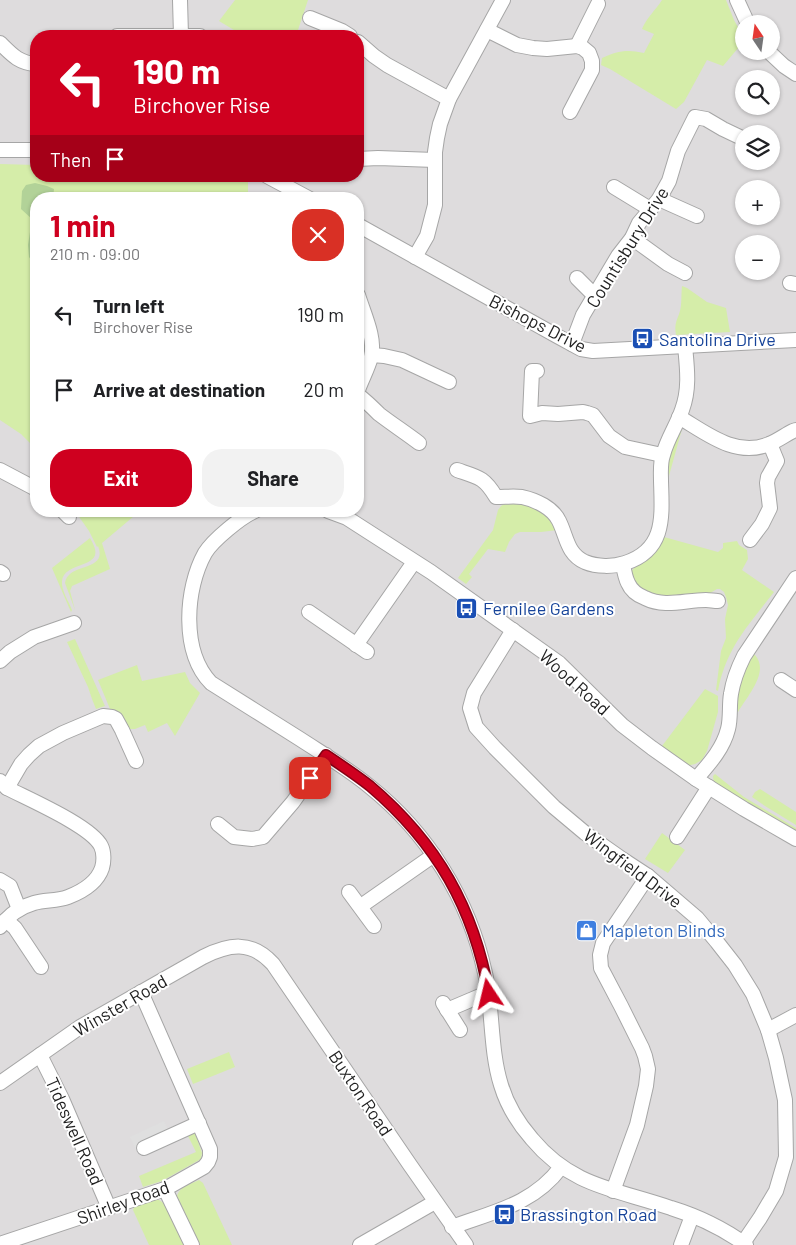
<!DOCTYPE html>
<meta charset="utf-8">
<style>
:root{--surface:#fff;--page:#f2f2f2;--text:#202124;--muted:#757577;--accent:#cf001f}
body{margin:0;font-family:Barlow,sans-serif;background:var(--page);color:var(--text);height:100vh;display:flex;flex-direction:column;font-size:19px;white-space:nowrap}
*{box-sizing:border-box;margin:0}
p{font-size:16px;color:var(--muted)}
.icon{flex:none;width:28px;height:28px;fill:none;stroke:currentColor;stroke-width:2;stroke-linecap:round;stroke-linejoin:round}
.map{position:relative;flex:1;overflow:hidden}
.panel{position:absolute;left:30px;top:192px;width:334px;height:325px;display:flex;flex-direction:column;background:var(--surface);border-radius:20px;box-shadow:0 1px 4px #0004}
.panel>*{flex:none}
.top-card{position:absolute;left:30px;top:30px;width:334px;height:152px;border-radius:20px;box-shadow:0 1px 4px #0004;background:#cf001f;color:#fff;overflow:hidden}
.needle{width:32px;rotate:347deg}
.buttons{position:absolute;left:735px;top:15px;display:grid;gap:10px}
.buttons a{display:grid;place-items:center;width:45px;height:45px;border-radius:50%;background:var(--surface);box-shadow:0 1px 4px #0004;font-size:25px}
.pin{position:absolute;display:grid;place-items:center;width:42px;height:42px;color:#fff;margin:-21px;border-radius:10px;box-shadow:0 2px 8px #0006}
.me{position:absolute;width:55px;margin:-28px;rotate:350deg;stroke-linejoin:round;filter:drop-shadow(0 0 4px #0008)}
.turn{display:flex;align-items:center;gap:18px;height:105px;padding:0 20px;font-size:22px}
.turn .icon{width:65px;height:65px;stroke-width:2.5}
.turn b{display:block;font-size:35px;line-height:42px}
.then{display:flex;align-items:center;height:48px;padding:0 20px;background:#0003;gap:10px;font-size:19px}
.round{display:grid;place-items:center;flex:none;width:52px;height:52px;border-radius:20px;background:var(--page)}
.head{display:flex;align-items:center;justify-content:space-between;height:85px;padding:0 20px}
h1{font-size:30px;font-weight:700;line-height:38px;color:var(--accent)}
.action{display:flex;gap:10px;margin-top:auto;padding:10px 20px}
.action a{flex:1;height:58px;border-radius:20px;background:var(--accent);color:#fff;font-size:20px;font-weight:700;line-height:58px;text-align:center}
.action a+a{background:var(--page);color:var(--text)}
ul{padding:0;list-style:none}
li{display:flex;align-items:center;gap:15px;height:75px;padding:0 20px}
li div{flex:1}
li b{display:block;font-size:19px}
li em{font-style:normal}
.map>svg:first-child{display:block}
.residential{fill:#dedcdd;fill-rule:evenodd}
.grass{fill:#d5eda9}
.forest{fill:#b2d298}
.parking{fill:#dfdfdf}
.lines{fill:none;stroke-linecap:round;stroke-linejoin:round}
.minor-casing{stroke:#a6a6a6;stroke-width:16}
.minor{stroke:#fff;stroke-width:14}
.route-casing{stroke:#870014;stroke-width:12}
.route{stroke:#cf001f;stroke-width:9}
.labels{text-anchor:middle;dominant-baseline:central;stroke-width:4;stroke-linejoin:round;paint-order:stroke}
.street-label{font-size:18px;fill:#1f1f1f;stroke:#fff}
.transit-label{font-size:18px;fill:#164399;stroke:#fff;text-anchor:start}
.shop-label{font-size:18px;fill:#366cbe;stroke:#fff;text-anchor:start}
</style>
<div class="map">
<svg width="796" height="1245" viewBox="0 0 796 1245">
<rect width="100%" height="100%" fill="#f1ebe5"/>
<path class="residential" d="M0 0H796V1245H0ZM744 24H771V51H744ZM36 36H358V176H36ZM744 79H771V106H744ZM744 134H771V161H744ZM744 189H771V216H744ZM36 199H358V511H36ZM744 244H771V271H744Z"/>
<g class="grass">
<polygon points="235,0 308,0 296,36 244,36 219,21"/>
<path d="M662 0H726L734 20 744 38V41L723 66 707 60 684 102 676 109 610 69 601 65 602 58C617 51 627 49 644 53L654 34 642 29C647 17 655 11 662 0Z"/>
<polygon points="0,164 36,165 36,176 237,176 248,180 248,199 36,199 36,478 30,476 30,443 21,434 0,420"/>
<path d="M682 286 687 288 707 302 726 308 730 332 676 335C674 323 677 321 680 311 682 303 681 295 682 286Z"/>
<polygon points="358,314 368,353 358,379"/>
<polygon points="682,429 667,483 665,466 678,431"/>
<polygon points="525,502 547,512 558,530 541,532 520,532 515,534 509,542 505,552 488,549 469,574 472,577 466,584 458,578 493,530 498,510 501,506 506,503"/>
<path d="M75 511H140L102 543 110 569 72 586 70 591 75 610 65 583C66 579 66 578 69 575 78 565 107 568 98 546L97 547 89 531Z"/>
<path d="M664 537 718 552 723 548V543L737 541 739 545 747 550 748 559 742 570 774 592C748 626 726 648 718 691L716 690 721 651 726 638 725 619 728 605 726 597 724 592 720 589H717C694 604 669 598 644 594L630 575C633 565 640 565 648 559 655 555 661 545 662 538Z"/>
<path d="M90 538C92 542 94 545 95 549 100 568 64 562 62 581 61 590 69 602 72 610L71 612 52 568Z"/>
<polygon points="75,639 105,706 96,709 92,699 88,687 67,642"/>
<path d="M753 653C772 670 747 696 738 712L735 711 738 680Z"/>
<polygon points="137,665 142,681 185,672 190,683 200,693 175,736 167,723 148,732 145,725 135,729 130,729 119,712 110,709 98,680"/>
<polygon points="705,689 718,696 718,712 707,751 702,760 695,764 686,766 659,750"/>
<polygon points="715,774 744,797 796,828 796,836 714,784 713,776"/>
<polygon points="760,789 796,812 796,825 765,806 752,797 755,792"/>
<polygon points="662,833 685,850 668,873 645,859"/>
<polygon points="229,1052 235,1067 193,1084 187,1069"/>
<polygon points="195,1133 202,1153 201,1159 162,1181 143,1187 139,1176 196,1152 188,1136"/>
<path d="M199 1180 203 1183 232 1245H200L177 1196C180 1186 191 1184 199 1180Z"/>
<polygon points="154,1200 159,1200 165,1204 184,1245 149,1245 133,1210 134,1207"/>
</g>
<polygon class="forest" points="35,183 47,186 54,189 53,199 36,199 36,264 34,264 29,257 28,245 32,219 21,209 22,191 26,185"/>
<polygon class="parking" points="164,1121 171,1136 137,1152 130,1137"/>
<g class="lines">
<defs>
<g id="minor">
<polyline points="180,0 181,35"/>
<polyline points="737,0 748,24"/>
<polyline points="310,18 342,31 350,36"/>
<polyline points="487,30 517,45 533,48 547,49 577,46 583,48 589,53 592,61 592,70 570,112"/>
<polyline points="117,36 200,36"/>
<polyline points="358,42 374,56 387,65 449,99"/>
<path d="M0 43C12 55 19 63 36 64"/>
<polyline points="577,46 598,4"/>
<polyline points="768,51 784,66 796,74"/>
<polyline points="0,150 36,150"/>
<polyline points="358,159 378,158 435,160"/>
<polyline points="267,176 310,199"/>
<polyline points="614,187 650,209"/>
<polyline points="659,199 697,216"/>
<polyline points="358,225 557,336 581,349 593,351 796,340"/>
<polyline points="632,238 668,264 685,273"/>
<polyline points="415,257 427,236 435,205 435,152 437,138 440,124 449,99 503,0"/>
<polyline points="577,278 595,296"/>
<polyline points="790,283 796,284"/>
<path d="M358 295C363 312 376 338 371 357 368 368 362 379 358 390"/>
<polyline points="572,344 583,315 618,256 632,238 639,223 659,199 669,181 678,151 695,117 706,119 723,129 744,139"/>
<polyline points="372,355 384,356 402,360 449,382"/>
<polyline points="537,371 532,371 530,416 542,413 558,414 583,412 587,413 593,415 609,436 625,447 662,455"/>
<path d="M358 395C366 401 372 407 379 414 392 424 406 433 419 443"/>
<path d="M679 417C706 433 736 458 769 444 777 441 785 435 793 431L796 430"/>
<polyline points="0,470 36,489"/>
<path d="M457 470C478 477 484 477 496 497 505 497 514 496 522 497 536 500 553 508 559 521 567 537 567 554 585 562 597 567 613 567 625 563 666 550 662 516 661 481 661 472 660 463 663 455 667 439 677 425 682 410 690 389 687 367 685 346"/>
<polyline points="63,511 69,517"/>
<path d="M255 511C241 517 213 540 205 553 185 589 181 652 211 683 241 702 270 720 300 739 323 754 347 768 369 786 428 833 469 899 485 973 493 1009 490 1050 501 1085 507 1105 518 1123 532 1139 572 1187 616 1189 671 1208 697 1216 724 1229 746 1245"/>
<polyline points="328,511 347,518 431,572 559,663 622,725 652,748 696,779 744,809 796,839"/>
<polyline points="750,540 762,524 770,508 767,483 768,477 777,461 770,444"/>
<path d="M623 564C624 570 625 577 628 583 631 590 637 595 645 598 665 608 685 600 706 600 710 600 714 601 718 601"/>
<polyline points="0,572 3,574"/>
<polyline points="309,612 367,652"/>
<polyline points="513,630 474,693 470,708 476,727 495,748 554,807 585,833 622,859 648,876 697,918 717,942 735,965 753,994 768,1030 776,1058 785,1100 786,1157 776,1191 760,1218 743,1243"/>
<polyline points="356,645 414,562"/>
<polyline points="0,661 10,652 34,637 74,623"/>
<polyline points="781,680 796,690"/>
<path d="M696 779C709 764 723 749 728 729 731 718 729 705 731 694 733 681 738 668 744 656L796 578"/>
<path d="M0 781 7 788C28 799 91 826 101 846 104 852 104 862 102 868 97 883 81 892 68 897 57 901 45 900 34 903 20 907 8 916 0 927"/>
<polyline points="7,788 21,764 29,755 39,746 63,733 103,716 112,717 116,719 122,730 136,761"/>
<polyline points="218,824 234,837 252,839 263,837 293,802 326,755"/>
<polyline points="677,837 709,787"/>
<polyline points="0,880 10,886 19,909"/>
<polyline points="349,892 374,926"/>
<polyline points="361,906 434,855"/>
<polyline points="6,920 15,928 41,967"/>
<polyline points="443,1003 460,1030"/>
<polyline points="447,1010 480,996 489,994"/>
<polyline points="768,1030 796,1015"/>
<polyline points="40,1055 62,1099 109,1208"/>
<path d="M0 1083 80 1027 203 957C229 944 251 940 273 964L410 1165 466 1245"/>
<polyline points="144,1148 199,1123"/>
<polyline points="165,1189 192,1245"/>
<polyline points="613,1191 637,1125 646,1086 648,1069 645,1056 642,1048 621,1006 601,968 600,955 603,943 648,876"/>
<path d="M452 1227C493 1212 534 1204 561 1167"/>
<polyline points="0,1244 165,1189 204,1167 208,1162 210,1157 210,1149 141,992"/>
<polyline points="360,1245 435,1202"/>
<polyline points="681,1245 692,1216"/>
</g>
</defs>
<use href="#minor" class="minor-casing"/>
<use href="#minor" class="minor"/>
</g>
<g class="lines">
<defs>
<path id="route" d="M310 778 326 755C341 765 356 775 370 786 437 843 474 908 489 994"/>
</defs>
<use href="#route" class="route-casing"/>
<use href="#route" class="route"/>
</g>
<defs>
<symbol id="bus-square" viewBox="-11 -11 22 22"><rect x="-9" y="-9" width="18" height="18" rx="4" fill="#1a4fb4" stroke="#fff"/><path d="M-5-6H5V4H4V6H2V4H-2V6H-4V4H-5ZM-3.5-4V0h7V-4ZM-3.5 1.2v1.5H-2V1.2ZM2 1.2v1.5H3.5V1.2Z" fill="#fff"/></symbol>
<symbol id="shop-square" viewBox="-11 -11 22 22"><rect x="-9" y="-9" width="18" height="18" rx="4" fill="#3f7fe0" stroke="#fff"/><path d="M-5-2.5h2.3a2.7 3.5 0 0 1 5.4 0H5L5.5 6h-11ZM-1.5-2.5h3a1.5 2.3 0 0 0-3 0Z" fill="#fff"/></symbol>
</defs>
<g fill-rule="evenodd">
<use href="#bus-square" x="630" y="326" width="25" height="25"/>
<use href="#bus-square" x="454" y="596" width="25" height="25"/>
<use href="#shop-square" x="574" y="918" width="25" height="25"/>
<use href="#bus-square" x="492" y="1202" width="25" height="25"/>
</g>
<g class="labels">
<g class="street-label">
<text transform="translate(627 247) rotate(-58)">Countisbury Drive</text>
<text transform="translate(538 323) rotate(27)">Bishops Drive</text>
<text transform="translate(575 682) rotate(42)">Wood Road</text>
<text transform="translate(633 868) rotate(37)">Wingfield Drive</text>
<text transform="translate(120 1005) rotate(-30)">Winster Road</text>
<text transform="translate(361 1093) rotate(56)">Buxton Road</text>
<text transform="translate(75 1131) rotate(66)">Tideswell Road</text>
<text transform="translate(123 1202) rotate(-20)">Shirley Road</text>
</g>
<g class="transit-label">
<text x="659" y="339">Santolina Drive</text>
<text x="483" y="608">Fernilee Gardens</text>
<text x="520" y="1214">Brassington Road</text>
</g>
<g class="shop-label">
<text x="602" y="930">Mapleton Blinds</text>
</g>
</g>
</svg>
<div class="buttons">
<a><svg class="needle" viewBox="-14 -14 28 28"><path d="M0-13l5 13h-10z" fill="#e53935"/><path d="M0 13l5-13h-10z" fill="#757577"/></svg></a>
<a><svg class="icon" aria-label="search" viewBox="0 0 24 24"><circle cx="10" cy="10" r="6"/><path d="M15 15l6 6"/></svg></a>
<a><svg class="icon" aria-label="layers" viewBox="0 0 24 24"><path d="M12 4l9 5-9 5-9-5zM3 14l9 5 9-5"/></svg></a>
<a>+</a>
<a>−</a>
</div>
<div class="pin" style="left:310px;top:778px;background:#d93025"><svg class="icon" aria-label="arrive" viewBox="0 0 24 24"><path d="M6 21V4h12l-3 4 3 4H6"/></svg></div>
<svg class="me" style="left:489px;top:994px" viewBox="-20 -20 40 40"><path d="M0-17L14 15 0 8-14 15z" fill="#cf001f" stroke="#fff" stroke-width="4"/></svg>
<div class="top-card">
<div class="turn"><svg class="icon" aria-label="left" viewBox="0 0 24 24"><path d="M17 20v-9H6M10 6l-5 5 5 5"/></svg><div><b>190 m</b>Birchover Rise</div></div>
<div class="then">Then<svg class="icon" aria-label="arrive" viewBox="0 0 24 24"><path d="M6 21V4h12l-3 4 3 4H6"/></svg></div>
</div>
<section class="panel">
<div class="head"><div><h1>1 min</h1><p>210 m · 09:00</p></div><a class="round" style="background:#d93025;color:#fff"><svg class="icon" aria-label="close" viewBox="0 0 24 24"><path d="M6 6l12 12M18 6L6 18"/></svg></a></div>
<ul>
<li><svg class="icon" aria-label="left" viewBox="0 0 24 24"><path d="M17 20v-9H6M10 6l-5 5 5 5"/></svg><div><b>Turn left</b><p>Birchover Rise</p></div><em>190 m</em></li>
<li><svg class="icon" aria-label="arrive" viewBox="0 0 24 24"><path d="M6 21V4h12l-3 4 3 4H6"/></svg><div><b>Arrive at destination</b></div><em>20 m</em></li>
</ul>
<div class="action"><a>Exit</a><a>Share</a></div>
</section>
</div>
